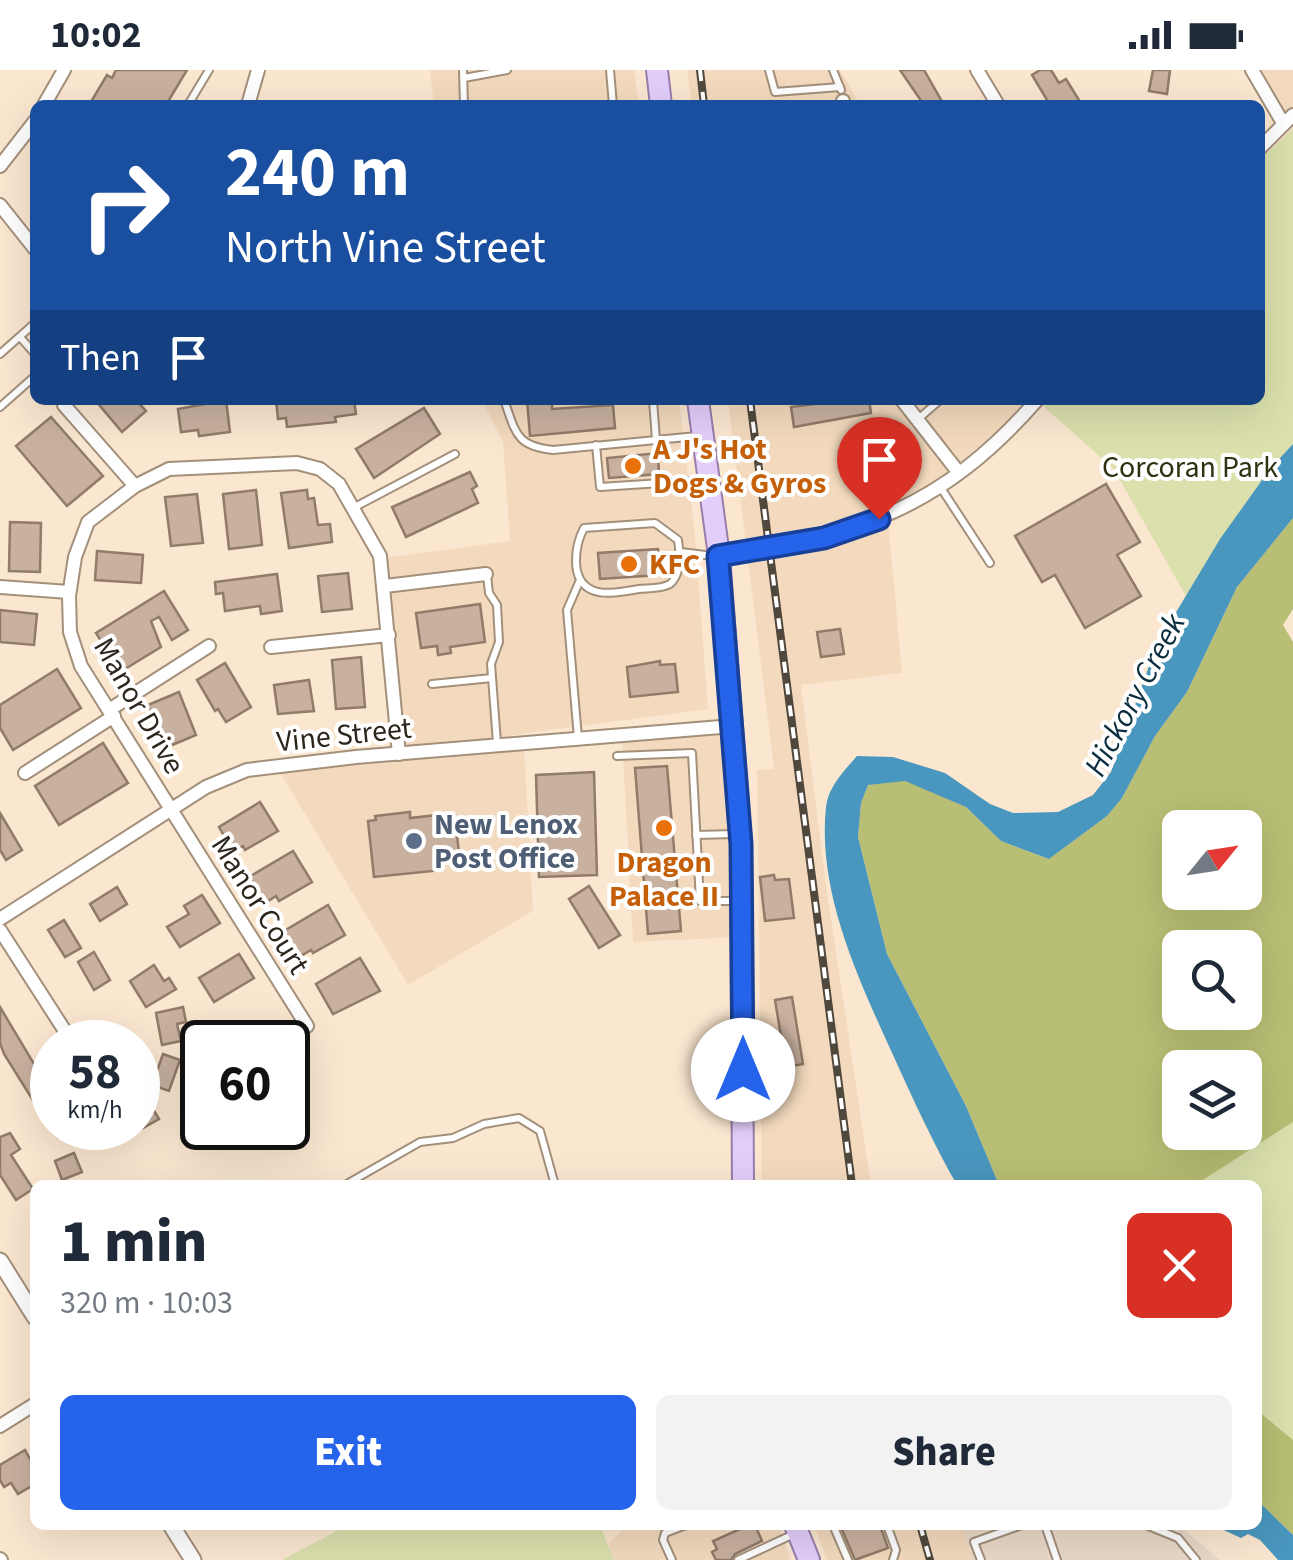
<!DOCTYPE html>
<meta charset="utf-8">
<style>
:root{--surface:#fff;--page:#f2f2f3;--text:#1f2937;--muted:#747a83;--accent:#2563eb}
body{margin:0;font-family:"Source Sans 3",sans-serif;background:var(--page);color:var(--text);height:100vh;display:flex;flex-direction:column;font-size:38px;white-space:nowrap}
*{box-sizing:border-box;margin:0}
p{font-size:32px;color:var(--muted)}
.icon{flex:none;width:55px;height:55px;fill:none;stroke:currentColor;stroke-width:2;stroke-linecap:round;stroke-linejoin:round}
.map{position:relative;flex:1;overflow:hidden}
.drawer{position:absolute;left:30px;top:1110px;width:1232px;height:350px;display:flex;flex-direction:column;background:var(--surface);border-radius:15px;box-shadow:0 10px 40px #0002}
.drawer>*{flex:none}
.hud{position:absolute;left:30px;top:30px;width:1235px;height:305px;border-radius:15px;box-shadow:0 10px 40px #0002;background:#1a4fa0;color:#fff;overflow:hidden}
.needle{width:65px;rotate:60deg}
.tools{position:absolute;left:1162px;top:740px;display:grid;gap:20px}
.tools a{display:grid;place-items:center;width:100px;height:100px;border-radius:15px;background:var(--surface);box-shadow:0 10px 40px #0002;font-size:50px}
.speed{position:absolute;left:30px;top:950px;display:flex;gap:20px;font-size:50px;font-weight:700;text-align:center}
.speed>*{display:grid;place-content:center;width:130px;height:130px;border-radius:50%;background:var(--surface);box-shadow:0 10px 40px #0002;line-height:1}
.speed small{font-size:25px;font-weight:400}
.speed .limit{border:5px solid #111;border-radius:15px;background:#fff;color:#111}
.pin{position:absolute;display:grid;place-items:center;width:85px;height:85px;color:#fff;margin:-102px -42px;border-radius:50% 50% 50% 0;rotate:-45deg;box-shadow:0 0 10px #0007}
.pin .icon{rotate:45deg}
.me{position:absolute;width:110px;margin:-55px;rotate:0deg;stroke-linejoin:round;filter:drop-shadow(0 0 8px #0008)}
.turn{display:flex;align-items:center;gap:35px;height:210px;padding:0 30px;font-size:45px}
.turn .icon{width:130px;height:130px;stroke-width:2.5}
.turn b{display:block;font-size:70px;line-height:85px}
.then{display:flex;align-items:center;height:95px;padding:0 30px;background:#0003;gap:20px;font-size:38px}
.round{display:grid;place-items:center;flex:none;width:105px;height:105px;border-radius:15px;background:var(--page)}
.summary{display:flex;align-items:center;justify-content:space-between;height:170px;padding:0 30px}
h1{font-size:60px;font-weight:800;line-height:75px}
.primary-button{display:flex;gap:20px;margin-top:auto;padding:20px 30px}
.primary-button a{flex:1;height:115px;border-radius:15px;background:var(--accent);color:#fff;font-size:40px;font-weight:800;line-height:115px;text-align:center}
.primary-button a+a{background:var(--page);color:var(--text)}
.status{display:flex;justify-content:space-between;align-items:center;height:70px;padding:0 50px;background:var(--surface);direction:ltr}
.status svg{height:28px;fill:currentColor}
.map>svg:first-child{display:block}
.built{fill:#f3dabe}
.industrial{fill:#ead9c8}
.green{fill:#dbe0ad}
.forest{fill:#b8be74;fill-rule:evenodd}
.water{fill:#4996be}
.building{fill:#c9b19f;stroke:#917b69;stroke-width:2.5}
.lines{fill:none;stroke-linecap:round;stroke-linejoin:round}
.service-casing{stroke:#a3907b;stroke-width:10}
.minor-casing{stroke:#a3907b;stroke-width:16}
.tertiary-casing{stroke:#a3907b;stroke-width:19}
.primary-casing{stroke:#987eab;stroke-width:24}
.service{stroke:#fff;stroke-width:6}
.minor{stroke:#fff;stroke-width:12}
.tertiary{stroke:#fff;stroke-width:15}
.primary{stroke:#e3cefb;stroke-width:20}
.rail-casing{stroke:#51483d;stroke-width:8}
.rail{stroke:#fff;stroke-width:4;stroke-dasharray:11;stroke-linecap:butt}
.route-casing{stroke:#184099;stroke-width:25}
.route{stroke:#2563eb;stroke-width:18}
.food-dot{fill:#e8710a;stroke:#fff;stroke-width:4}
.service-dot{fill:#5c6f8a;stroke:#fff;stroke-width:4}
.labels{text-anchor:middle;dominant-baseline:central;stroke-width:8;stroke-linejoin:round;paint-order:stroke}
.food-label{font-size:30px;font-weight:bold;fill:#c56008;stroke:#fff;text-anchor:start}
.park-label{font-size:30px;fill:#2f3110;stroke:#fff}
.street-label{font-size:30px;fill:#2d261d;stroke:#fff}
.service-label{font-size:30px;font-weight:bold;fill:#4e5e75;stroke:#fff;text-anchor:start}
.water-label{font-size:32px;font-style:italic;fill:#0b2e40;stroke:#fff}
</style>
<div class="status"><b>10:02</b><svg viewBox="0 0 49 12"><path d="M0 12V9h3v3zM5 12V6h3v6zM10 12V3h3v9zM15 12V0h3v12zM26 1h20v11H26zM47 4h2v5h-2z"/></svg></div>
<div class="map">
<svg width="1293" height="1490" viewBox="0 0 1293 1490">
<rect width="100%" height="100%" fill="#fbe7d0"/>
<g class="built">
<polygon points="430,0 634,0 639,35 434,35"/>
<polygon points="687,0 840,0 861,35 692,35"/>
<polygon points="1257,0 1293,0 1293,42 1284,48"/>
<polygon points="482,330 679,330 695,465 708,639 394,681 376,489 510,471 503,372"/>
<polygon points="728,330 1031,330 954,402 902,435 788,479 825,473 888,449 902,603 801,615 826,815 871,1115 762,1115 757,700 774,699"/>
<polygon points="730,660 741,867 633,872 622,667"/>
<polygon points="524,676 533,841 408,915 278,699"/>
<polygon points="629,1455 778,1455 791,1490 614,1490 608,1473"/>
<polygon points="814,1455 962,1455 972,1490 827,1490"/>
</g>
<polygon class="industrial" points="962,1455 1179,1455 1220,1490 972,1490"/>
<g class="green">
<path d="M1293 58V374C1252 420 1218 473 1186 526L1113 398 1044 337 1051 330H1260V90Z"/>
<polygon points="1293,1040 1293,1409 1258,1431 1258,1115 1172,1115"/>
<polygon points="348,1455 600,1455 614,1490 282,1490"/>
</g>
<g class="forest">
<path d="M1293 448V539L1283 555 1293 572V1052L1195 1115H999L966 1036 887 884 858 767 861 733 868 715 905 710 966 737 1001 771 1049 789 1107 746 1122 728 1155 666 1187 622 1237 517ZM1180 758H1245V822H1180ZM1180 878H1245V942H1180ZM1180 998H1245V1062H1180Z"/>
<polygon points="1258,1341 1293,1370 1293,1465 1258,1431"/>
</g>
<g class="water">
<path d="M1293 374V448L1237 517 1187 622 1155 666 1122 728 1107 746 1049 789 1001 771 966 737 905 711 868 715 861 733 858 767 887 884 966 1036 999 1115H957C933 1073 913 1029 893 985 859 910 817 823 826 737 828 717 844 701 857 686L893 687 945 703 990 734 1013 743 1058 742 1093 725 1111 702 1157 574 1220 469 1270 399Z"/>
<polygon points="1258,1431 1293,1465 1293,1490 1278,1490 1260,1470 1248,1464 1241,1468 1213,1455 1258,1455"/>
</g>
<g class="building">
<polygon points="116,0 187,0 166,35 89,35 107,5 112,8"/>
<polygon points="900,0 924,0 944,35 924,35"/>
<polygon points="1040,0 1051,0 1059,13 1066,9 1082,35 1050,35 1032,5"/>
<polygon points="1153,0 1170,0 1167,24 1149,21"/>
<polygon points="95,330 136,330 146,341 122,362"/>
<polygon points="226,330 230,362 199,366 198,360 181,362 178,339"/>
<polygon points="276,330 354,330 356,344 335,347 336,352 287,357 286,348 278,349"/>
<polygon points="527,330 552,330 552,339 613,335 615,358 530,366"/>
<polygon points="846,330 869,330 871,343 794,357 791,337"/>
<polygon points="424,338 440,364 374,408 356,379"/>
<polygon points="51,347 103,406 67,436 16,376"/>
<polygon points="658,383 659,404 609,408 607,388"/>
<polygon points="470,402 477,416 472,419 478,433 406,467 392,437"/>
<polygon points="1106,414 1140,472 1117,485 1141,526 1085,558 1055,505 1042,512 1015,466"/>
<polygon points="256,420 262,475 229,479 223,424"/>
<polygon points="307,420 308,429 314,428 318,455 330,454 332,472 289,478 281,423"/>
<polygon points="197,424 203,473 171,476 165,427"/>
<polygon points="10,452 41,453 40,502 9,501"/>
<polygon points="658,479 659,505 600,509 598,483"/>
<polygon points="97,481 143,485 141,513 95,510"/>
<polygon points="348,503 352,539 322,542 318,506"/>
<polygon points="277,504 282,541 261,544 260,536 225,541 223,523 216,524 215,512"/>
<polygon points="164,521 188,560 172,570 159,547 151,551 161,577 120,602 96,563"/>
<polygon points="480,534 485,572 450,577 451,583 438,585 437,576 421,578 416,543"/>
<polygon points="0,540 37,544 34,575 0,572"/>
<polygon points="840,559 844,584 821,587 817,562"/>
<polygon points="361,587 365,637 336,639 332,590"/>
<polygon points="660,591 660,595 675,594 678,622 630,627 627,597"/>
<polygon points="225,593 251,637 226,652 218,639 215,641 197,610"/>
<polygon points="57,599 81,638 13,680 0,658 0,635"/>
<polygon points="309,610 314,641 278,644 274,615"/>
<polygon points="179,622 196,665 165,678 148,635"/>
<polygon points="103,673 128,713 59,755 35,716"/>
<polygon points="667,696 681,861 648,864 635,698"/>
<polygon points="594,702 597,805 539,807 536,705"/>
<polygon points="260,732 278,761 245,780 243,776 233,782 219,757"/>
<polygon points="410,742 410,748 438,745 439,757 456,755 459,784 441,786 443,800 374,807 368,751 376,750 375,746"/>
<polygon points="0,743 22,780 6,790 0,780"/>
<polygon points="293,781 312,812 279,831 276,826 265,833 249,807"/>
<polygon points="774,805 775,810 789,809 794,848 765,851 760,807"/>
<polygon points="589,816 620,865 599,878 569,829"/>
<polygon points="117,817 127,834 100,851 90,834"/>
<polygon points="202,825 220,853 180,877 167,857 189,844 184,836"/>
<polygon points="328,835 345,865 313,883 311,880 299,887 284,861"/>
<polygon points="64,850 81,878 65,887 48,860"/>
<polygon points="94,882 110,910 94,920 78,892"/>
<polygon points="239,884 254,908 214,932 199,908"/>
<polygon points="360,888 380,921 333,944 316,914"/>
<polygon points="154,895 164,911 169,908 176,919 146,937 130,911"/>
<polygon points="792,927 803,994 786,997 775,930"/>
<polygon points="0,937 52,1024 52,1061 4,984 0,973"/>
<polygon points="183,937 186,952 177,954 181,971 162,975 156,943"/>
<polygon points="163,984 180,990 169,1021 152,1015"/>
<polygon points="138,1014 159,1049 143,1058 138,1049"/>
<polygon points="58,1058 92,1058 92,1068 58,1067"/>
<polygon points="10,1063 20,1079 11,1085 33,1119 16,1130 0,1105 0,1067"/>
<polygon points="74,1083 82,1102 62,1110 55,1091"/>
<polygon points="25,1380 35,1398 35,1414 18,1424 11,1413 4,1417 0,1410 0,1395"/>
<polygon points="749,1455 755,1455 762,1471 735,1484 731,1490 716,1490 712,1482 717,1479 713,1471"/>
<polygon points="840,1455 880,1455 888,1478 855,1490"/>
</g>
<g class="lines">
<defs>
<g id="service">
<polyline points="463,0 464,35"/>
<polyline points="610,0 613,35"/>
<polyline points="769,0 775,22 840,17"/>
<polyline points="833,0 841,20"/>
<polyline points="464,8 507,0"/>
<polyline points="188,35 209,0"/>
<polyline points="20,267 35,284"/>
<polyline points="0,284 35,253"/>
<path d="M504 330C516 362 515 376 553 380L697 366"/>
<polyline points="653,330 656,370"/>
<polyline points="0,337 35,306"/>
<polyline points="917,350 940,330"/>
<polyline points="596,375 600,417 707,410"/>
<polyline points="941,418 990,493"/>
<polyline points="355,437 455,384"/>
<path d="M655 453 678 470C680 483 682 504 670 514 662 519 648 518 639 519 625 521 605 526 592 520 569 510 575 475 584 458Z"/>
<polyline points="680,482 714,486"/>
<polyline points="487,505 489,523 497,535 499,572 491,594 497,673"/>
<polyline points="432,614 492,608"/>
<polyline points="578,668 567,540 580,510"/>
<polyline points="617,686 692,683 700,831 736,831"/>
<polyline points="696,765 735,764"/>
<polyline points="345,1115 420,1072 453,1068 484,1054 519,1048 540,1061 555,1115"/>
<polyline points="833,1455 848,1490"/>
<polyline points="887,1455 896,1480 893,1490"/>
<polyline points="1045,1455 1057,1490"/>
<polyline points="1146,1455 1178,1468 1196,1490"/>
<polyline points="672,1490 663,1470 665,1463 686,1455"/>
<polyline points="738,1490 796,1463"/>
<polyline points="981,1490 974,1472 1022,1455"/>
</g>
<g id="minor">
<polyline points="977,0 998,35"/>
<polyline points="1252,0 1283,53"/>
<polyline points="843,31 843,35"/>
<polyline points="44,35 64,0"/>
<polyline points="248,35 258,0"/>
<polyline points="1260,78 1293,45"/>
<polyline points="0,96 35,51"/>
<polyline points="0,135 35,179"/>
<polyline points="902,330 959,403"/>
<polyline points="64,335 135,416"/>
<path d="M719 486C857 466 942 439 1037 330"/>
<polyline points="385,516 486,504"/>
<polyline points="0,517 69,522"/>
<polyline points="271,577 389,565"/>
<polyline points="109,640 209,576"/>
<polyline points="25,703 114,646"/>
<polyline points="0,849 206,717 247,700 356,687 733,656"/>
<polyline points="0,860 72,972"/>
<polyline points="307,956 81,596 70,562 69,526 75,487 88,452 135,416 169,399 297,393 320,399 339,414 380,486 399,684"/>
<polyline points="0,1356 35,1334"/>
<polyline points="0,1489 1,1490"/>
</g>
<g id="tertiary">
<polyline points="0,1191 35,1247"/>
<polyline points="171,1455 193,1490"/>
</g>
<g id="primary">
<polyline points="657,0 661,35"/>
<polyline points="698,330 719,486 741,775 743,1115"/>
<polyline points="795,1455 809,1490"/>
</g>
</defs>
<use href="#service" class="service-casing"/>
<use href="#minor" class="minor-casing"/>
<use href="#tertiary" class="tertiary-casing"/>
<use href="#primary" class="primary-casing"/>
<use href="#service" class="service"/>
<use href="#minor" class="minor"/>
<use href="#tertiary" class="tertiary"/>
<use href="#primary" class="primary"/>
<defs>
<g id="rail">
<polyline points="700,0 704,35"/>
<polyline points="750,330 852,1115"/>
<polyline points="920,1455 930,1490"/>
</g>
</defs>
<use href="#rail" class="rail-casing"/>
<use href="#rail" class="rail"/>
</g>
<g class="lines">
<defs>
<polyline id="route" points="743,1000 741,774 718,486 824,468 879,449"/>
</defs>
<use href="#route" class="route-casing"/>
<use href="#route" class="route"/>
</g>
<g class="food-dot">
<circle cx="633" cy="396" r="10"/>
<circle cx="629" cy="494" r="10"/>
<circle cx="664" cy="758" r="10"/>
</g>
<circle class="service-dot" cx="414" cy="771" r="10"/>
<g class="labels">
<g class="food-label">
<text x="653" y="379">A J's Hot<tspan x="653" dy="34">Dogs &amp; Gyros</tspan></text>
<text x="649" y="494">KFC</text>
<text x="664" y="792" text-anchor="middle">Dragon<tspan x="664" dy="34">Palace II</tspan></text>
</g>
<g class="park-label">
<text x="1190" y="397">Corcoran Park</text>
</g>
<g class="street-label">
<text transform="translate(139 636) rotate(60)">Manor Drive</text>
<text transform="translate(344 665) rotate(-6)">Vine Street</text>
<text transform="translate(260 835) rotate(58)">Manor Court</text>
</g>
<g class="service-label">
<text x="434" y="754">New Lenox<tspan x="434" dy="34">Post Office</tspan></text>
</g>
<g class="water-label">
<text transform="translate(1135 625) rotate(-62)">Hickory Creek</text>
</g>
</g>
</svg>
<div class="tools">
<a><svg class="needle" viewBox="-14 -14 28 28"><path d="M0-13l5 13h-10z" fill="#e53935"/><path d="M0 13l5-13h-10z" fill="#747a83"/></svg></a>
<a><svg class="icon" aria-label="search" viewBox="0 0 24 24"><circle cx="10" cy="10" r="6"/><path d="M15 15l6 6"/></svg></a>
<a><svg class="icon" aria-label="layers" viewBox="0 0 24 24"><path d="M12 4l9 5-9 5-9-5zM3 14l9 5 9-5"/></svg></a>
</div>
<div class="speed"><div>58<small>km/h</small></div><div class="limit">60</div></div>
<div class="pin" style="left:879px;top:449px;background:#d93025"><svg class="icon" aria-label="arrive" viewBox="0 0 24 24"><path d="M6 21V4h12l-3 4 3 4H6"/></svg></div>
<svg class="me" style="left:743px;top:1000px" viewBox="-20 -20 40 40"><circle r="19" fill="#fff"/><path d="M0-13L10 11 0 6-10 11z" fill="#2563eb"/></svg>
<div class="hud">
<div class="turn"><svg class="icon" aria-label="right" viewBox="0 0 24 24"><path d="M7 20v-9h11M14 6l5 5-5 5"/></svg><div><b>240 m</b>North Vine Street</div></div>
<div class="then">Then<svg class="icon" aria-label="arrive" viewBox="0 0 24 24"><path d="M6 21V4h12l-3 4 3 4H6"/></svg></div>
</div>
<section class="drawer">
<div class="summary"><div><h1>1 min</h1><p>320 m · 10:03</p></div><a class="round" style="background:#d93025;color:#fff"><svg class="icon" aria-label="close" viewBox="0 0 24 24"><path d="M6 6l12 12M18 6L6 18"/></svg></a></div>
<div class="primary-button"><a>Exit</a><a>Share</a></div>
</section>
</div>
